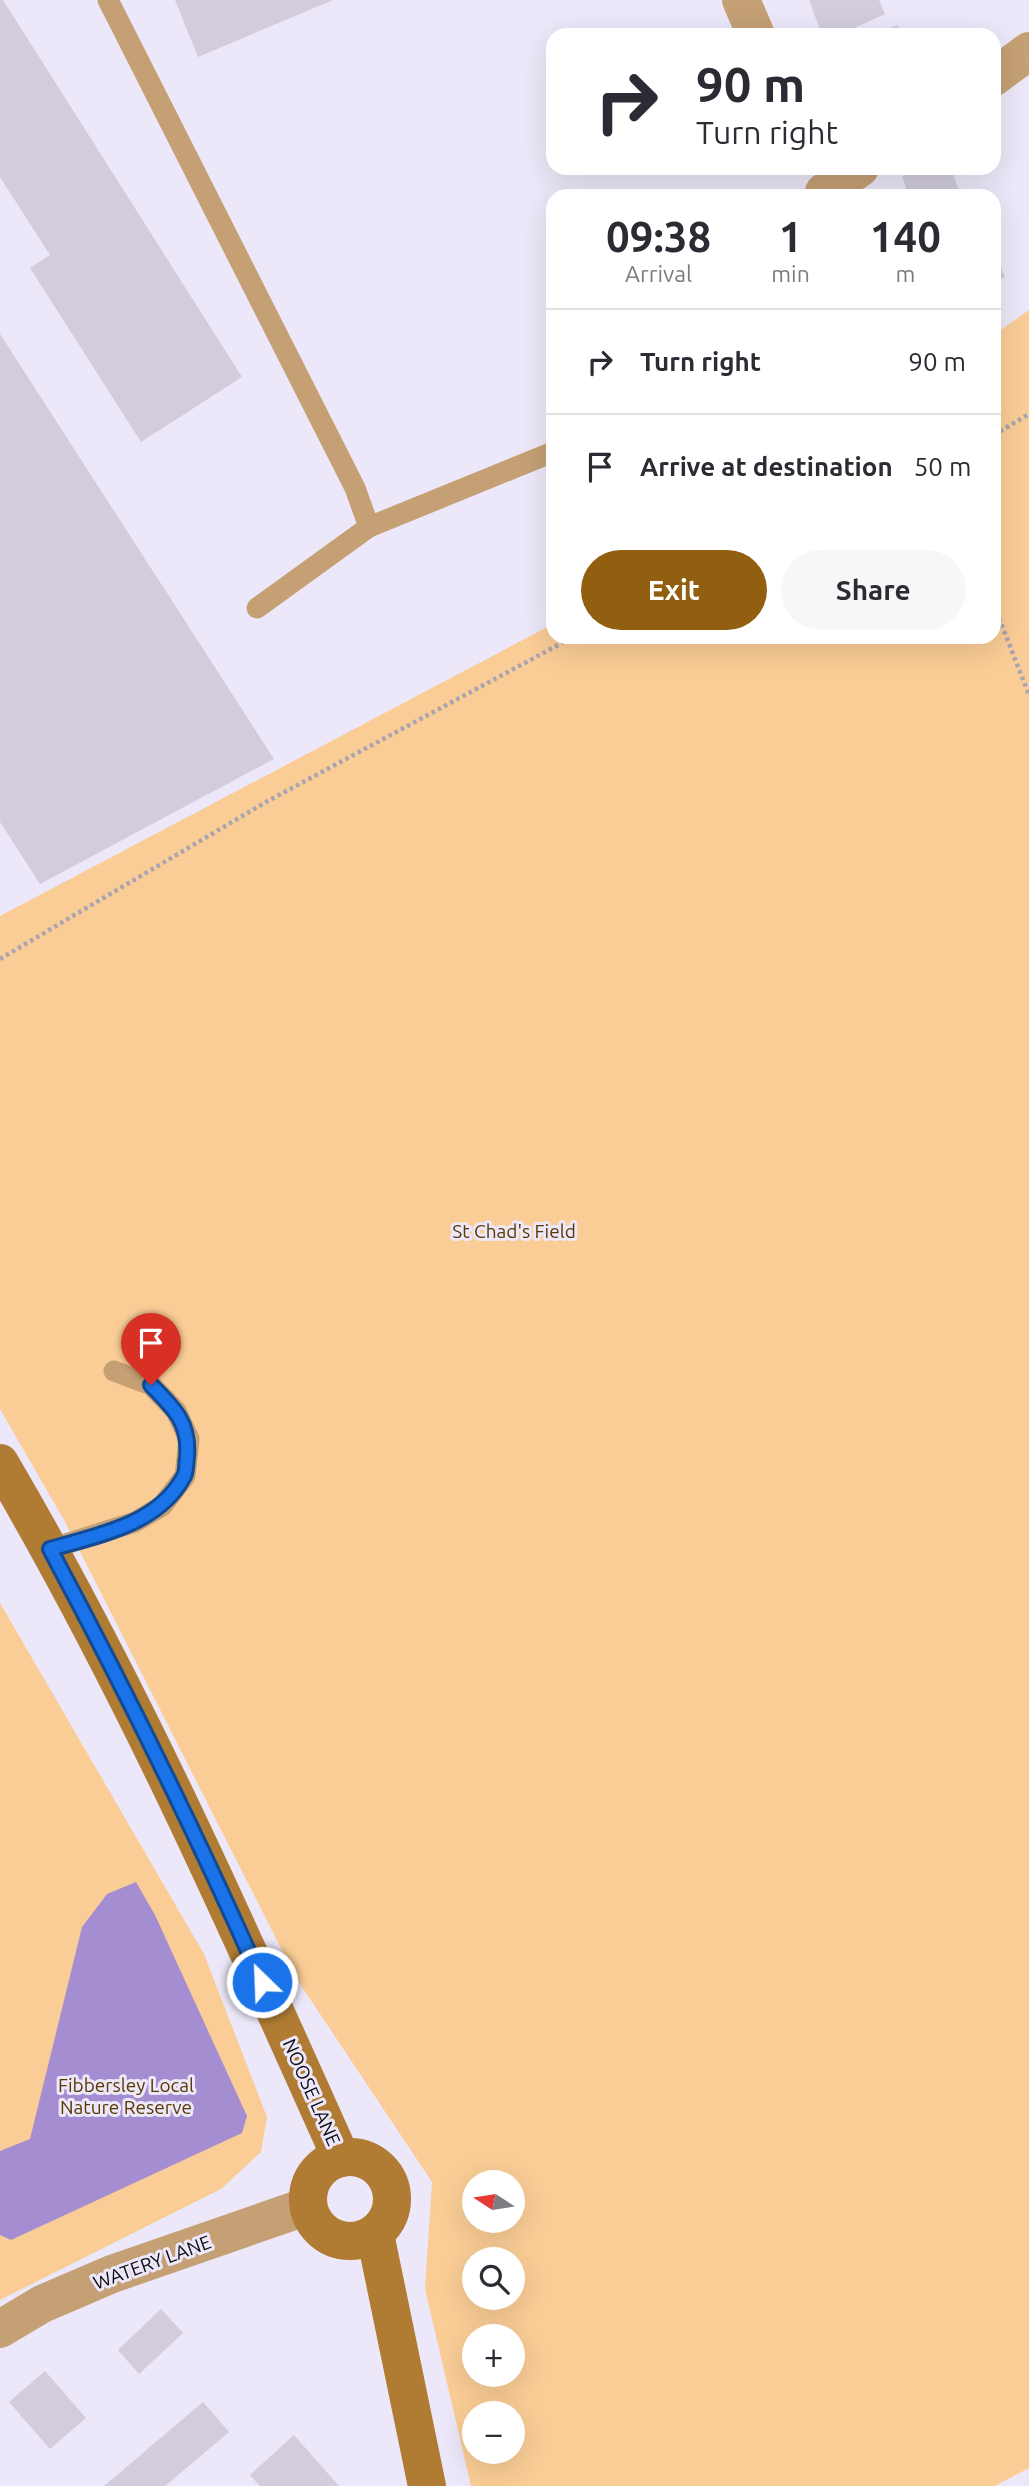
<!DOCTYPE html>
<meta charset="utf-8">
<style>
:root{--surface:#fff;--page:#f7f7f7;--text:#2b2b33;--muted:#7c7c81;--line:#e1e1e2;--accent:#915f0f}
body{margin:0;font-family:Ubuntu,sans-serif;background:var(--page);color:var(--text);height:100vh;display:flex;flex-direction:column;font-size:26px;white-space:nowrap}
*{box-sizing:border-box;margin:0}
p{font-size:23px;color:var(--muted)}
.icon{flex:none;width:38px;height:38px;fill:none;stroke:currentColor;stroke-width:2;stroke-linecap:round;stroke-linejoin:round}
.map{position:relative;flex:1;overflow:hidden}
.sheet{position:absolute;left:546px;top:189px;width:455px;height:455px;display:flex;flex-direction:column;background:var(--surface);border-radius:21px;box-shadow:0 7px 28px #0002}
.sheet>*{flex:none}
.top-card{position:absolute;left:546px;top:28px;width:455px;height:147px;border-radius:21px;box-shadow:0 7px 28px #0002;background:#fff;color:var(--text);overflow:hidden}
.needle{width:46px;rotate:282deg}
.fabs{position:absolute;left:462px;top:2170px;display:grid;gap:14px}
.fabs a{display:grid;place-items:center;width:63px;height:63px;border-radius:50%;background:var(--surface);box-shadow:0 7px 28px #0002;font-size:35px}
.pin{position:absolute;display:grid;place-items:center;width:60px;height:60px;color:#fff;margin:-72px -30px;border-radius:50% 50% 50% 0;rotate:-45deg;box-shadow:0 0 7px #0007}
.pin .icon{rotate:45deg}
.me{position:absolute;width:77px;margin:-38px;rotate:336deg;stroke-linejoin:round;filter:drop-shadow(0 0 5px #0008)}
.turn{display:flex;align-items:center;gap:24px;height:147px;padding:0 35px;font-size:32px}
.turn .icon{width:91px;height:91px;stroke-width:2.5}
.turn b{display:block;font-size:49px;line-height:60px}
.eta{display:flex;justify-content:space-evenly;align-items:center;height:119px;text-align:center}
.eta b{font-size:42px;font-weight:700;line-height:49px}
.primary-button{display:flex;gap:14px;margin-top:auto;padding:14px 35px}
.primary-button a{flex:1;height:80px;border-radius:42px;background:var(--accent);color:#fff;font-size:28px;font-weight:700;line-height:80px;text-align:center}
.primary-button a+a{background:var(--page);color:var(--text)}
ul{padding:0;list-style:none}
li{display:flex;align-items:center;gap:21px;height:105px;padding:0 35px;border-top:2px solid var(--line)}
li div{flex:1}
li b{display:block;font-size:26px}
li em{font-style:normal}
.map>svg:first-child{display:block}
.green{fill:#facd96;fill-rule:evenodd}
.water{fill:#a58dd1}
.building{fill:#d2ccdd}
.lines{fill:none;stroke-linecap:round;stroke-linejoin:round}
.path{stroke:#a8a4b1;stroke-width:4.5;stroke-dasharray:3.5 3.5;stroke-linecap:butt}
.lane{stroke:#c5a075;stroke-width:21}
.street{stroke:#c5a075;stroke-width:38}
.secondary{stroke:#b07b32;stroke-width:38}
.route-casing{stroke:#114b97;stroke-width:18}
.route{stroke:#1a73e8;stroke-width:12}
.labels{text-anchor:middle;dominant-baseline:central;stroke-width:6;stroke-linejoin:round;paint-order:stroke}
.park-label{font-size:19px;fill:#593801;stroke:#ede8f9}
.street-label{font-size:19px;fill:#0d0b10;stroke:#ede8f9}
</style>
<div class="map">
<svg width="1029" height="2486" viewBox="0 0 1029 2486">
<rect width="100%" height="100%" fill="#ede8f9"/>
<g class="green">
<path d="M1029 310V2468L995 2486H471L425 2289 432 2182 296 1978 64 1520 0 1409V916L553 624V637H994V335ZM474 2182H513V2221H474ZM474 2259H513V2298H474ZM474 2336H513V2375H474ZM474 2413H513V2452H474Z"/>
<polygon points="0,1603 204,1954 267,2117 261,2152 221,2189 0,2300"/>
</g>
<polygon class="water" points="136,1882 155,1915 247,2116 242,2133 11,2240 0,2235 0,2151 30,2139 82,1927 107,1894"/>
<g class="building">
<polygon points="0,0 3,0 242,377 141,442 30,268 50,255 0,177"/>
<polygon points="175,0 333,0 198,57"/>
<polygon points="809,0 879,0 885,14 839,35 822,35"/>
<polygon points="898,25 902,35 874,35"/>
<polygon points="924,168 951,168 961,196 909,196 902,176"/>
<polygon points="994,252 1005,277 994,282"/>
<polygon points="0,334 274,759 40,884 0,822"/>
<polygon points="161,2309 183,2333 139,2374 118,2350"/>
<polygon points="45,2371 86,2418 50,2449 9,2402"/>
<polygon points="203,2402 229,2432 165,2486 104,2486"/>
<polygon points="294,2435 339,2486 260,2486 250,2475"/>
</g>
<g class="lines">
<g class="path">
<polyline points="994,435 1029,414"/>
<polyline points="994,605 1029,695"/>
<polyline points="0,959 266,802 573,637"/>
</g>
<g class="lane">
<polyline points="108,0 355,488 369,527 257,608"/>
<polyline points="369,527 553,452"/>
<polyline points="50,1549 135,1522 162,1506 185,1476 189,1439 176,1411 151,1385 114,1371"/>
</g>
<g class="street">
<polyline points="741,0 756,35"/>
<polyline points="994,77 1029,51"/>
<polyline points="824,192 860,168"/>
<polyline points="0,2329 42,2304 112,2274 308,2206"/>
</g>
<g class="secondary">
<path d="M0 1463C132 1688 235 1921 341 2158"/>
<circle cx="350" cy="2199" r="42"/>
<polyline points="375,2234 427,2486"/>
</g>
</g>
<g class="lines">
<defs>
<path id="route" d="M151 1385C174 1408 190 1423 187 1457 186 1464 187 1473 183 1478 157 1525 98 1535 50 1549 126 1691 197 1835 262 1982"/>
</defs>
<use href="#route" class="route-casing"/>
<use href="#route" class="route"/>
</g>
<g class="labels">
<g class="park-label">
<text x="514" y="1231">St Chad's Field</text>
<text x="126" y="2085">Fibbersley Local<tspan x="126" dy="22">Nature Reserve</tspan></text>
</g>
<g class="street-label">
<text transform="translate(312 2092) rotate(66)">NOOSE LANE</text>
<text transform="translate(152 2262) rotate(-20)">WATERY LANE</text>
</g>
</g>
</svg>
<div class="fabs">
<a><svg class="needle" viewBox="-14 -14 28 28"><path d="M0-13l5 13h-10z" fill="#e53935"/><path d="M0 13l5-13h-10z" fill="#7c7c81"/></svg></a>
<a><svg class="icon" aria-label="search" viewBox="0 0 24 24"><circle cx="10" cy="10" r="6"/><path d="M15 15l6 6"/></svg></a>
<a>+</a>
<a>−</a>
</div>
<div class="pin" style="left:151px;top:1385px;background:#d93025"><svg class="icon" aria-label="arrive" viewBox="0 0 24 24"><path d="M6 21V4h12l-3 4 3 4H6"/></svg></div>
<svg class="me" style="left:262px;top:1982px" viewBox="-20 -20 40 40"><circle r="17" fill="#1a73e8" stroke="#fff" stroke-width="3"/><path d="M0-11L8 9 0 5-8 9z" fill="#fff"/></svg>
<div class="top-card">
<div class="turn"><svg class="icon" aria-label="right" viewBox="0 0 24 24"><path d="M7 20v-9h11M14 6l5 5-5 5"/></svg><div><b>90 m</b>Turn right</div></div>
</div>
<section class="sheet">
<div class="eta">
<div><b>09:38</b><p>Arrival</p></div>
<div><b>1</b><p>min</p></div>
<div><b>140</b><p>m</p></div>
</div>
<ul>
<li><svg class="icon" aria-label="right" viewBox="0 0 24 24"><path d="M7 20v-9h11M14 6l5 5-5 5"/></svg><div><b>Turn right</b></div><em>90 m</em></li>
<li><svg class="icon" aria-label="arrive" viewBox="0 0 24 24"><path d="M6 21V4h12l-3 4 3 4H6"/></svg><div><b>Arrive at destination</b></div><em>50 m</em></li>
</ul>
<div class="primary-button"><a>Exit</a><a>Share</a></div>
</section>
</div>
